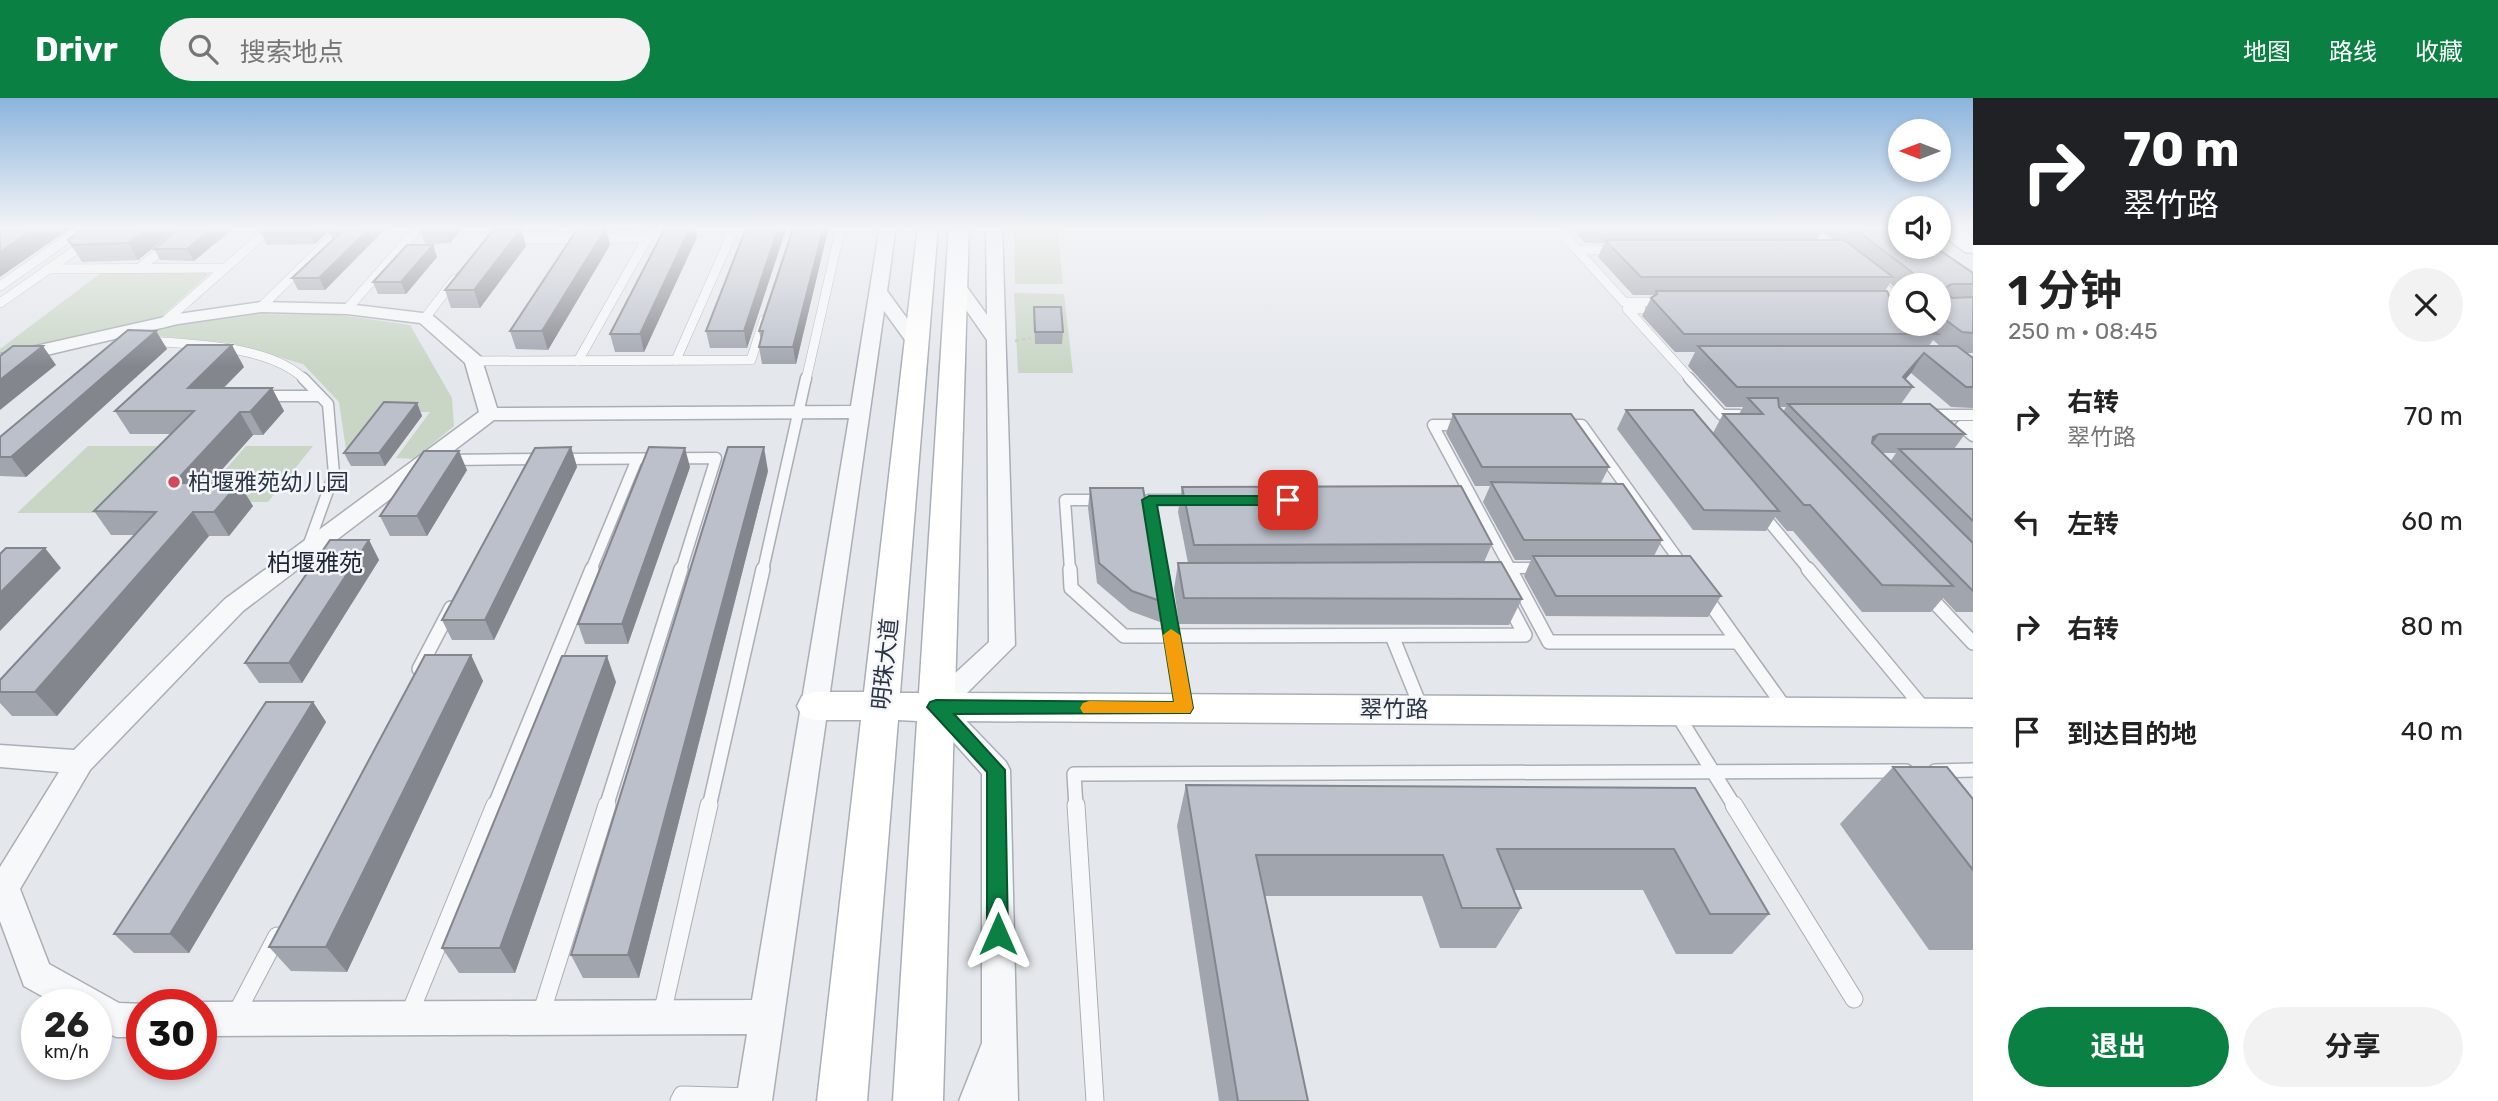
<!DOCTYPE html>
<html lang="zh">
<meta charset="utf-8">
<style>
:root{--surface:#fff;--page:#f2f2f2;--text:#222;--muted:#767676;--accent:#0b8043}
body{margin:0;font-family:Rubik,"Noto Sans SC",sans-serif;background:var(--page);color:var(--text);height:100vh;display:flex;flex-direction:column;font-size:26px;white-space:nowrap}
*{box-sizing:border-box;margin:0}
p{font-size:23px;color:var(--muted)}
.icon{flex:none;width:38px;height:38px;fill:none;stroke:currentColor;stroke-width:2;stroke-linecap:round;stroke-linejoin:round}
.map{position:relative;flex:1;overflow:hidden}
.sheet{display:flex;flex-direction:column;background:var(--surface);width:525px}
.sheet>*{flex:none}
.guide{background:#202124;color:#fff;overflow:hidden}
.needle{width:46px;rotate:270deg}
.controls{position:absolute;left:1888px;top:21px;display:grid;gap:14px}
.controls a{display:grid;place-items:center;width:63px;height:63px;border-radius:50%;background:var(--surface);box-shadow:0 4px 10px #0003;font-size:35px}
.speed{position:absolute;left:21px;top:891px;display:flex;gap:14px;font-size:35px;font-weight:700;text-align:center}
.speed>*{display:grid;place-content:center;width:91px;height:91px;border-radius:50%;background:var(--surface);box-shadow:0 4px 10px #0003;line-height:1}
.speed small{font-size:18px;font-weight:400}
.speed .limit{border:10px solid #d22;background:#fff;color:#111}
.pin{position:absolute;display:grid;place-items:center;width:60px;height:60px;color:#fff;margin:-30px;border-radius:14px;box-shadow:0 4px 10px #0006}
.me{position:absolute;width:77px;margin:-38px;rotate:0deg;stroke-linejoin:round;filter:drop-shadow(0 0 5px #0008)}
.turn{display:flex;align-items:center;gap:24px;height:147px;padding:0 35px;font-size:32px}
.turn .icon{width:91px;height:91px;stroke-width:2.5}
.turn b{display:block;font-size:49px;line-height:60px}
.round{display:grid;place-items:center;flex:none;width:74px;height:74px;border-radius:37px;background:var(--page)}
.summary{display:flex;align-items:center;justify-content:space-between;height:119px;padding:0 35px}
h1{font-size:42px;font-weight:700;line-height:52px}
.primary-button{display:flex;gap:14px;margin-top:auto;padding:14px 35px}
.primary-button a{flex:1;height:80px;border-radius:42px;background:var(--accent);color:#fff;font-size:28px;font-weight:700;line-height:80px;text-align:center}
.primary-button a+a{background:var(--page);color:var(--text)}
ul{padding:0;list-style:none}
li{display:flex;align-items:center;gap:21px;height:105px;padding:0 35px}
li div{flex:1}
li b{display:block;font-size:26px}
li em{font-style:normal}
header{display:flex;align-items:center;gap:42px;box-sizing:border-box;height:98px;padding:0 35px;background:var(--accent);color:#fff}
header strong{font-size:33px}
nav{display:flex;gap:38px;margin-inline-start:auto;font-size:24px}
.search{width:490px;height:63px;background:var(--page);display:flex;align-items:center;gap:18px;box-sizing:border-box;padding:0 24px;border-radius:38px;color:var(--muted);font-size:26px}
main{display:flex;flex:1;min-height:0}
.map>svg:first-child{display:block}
.green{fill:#c9d6c5}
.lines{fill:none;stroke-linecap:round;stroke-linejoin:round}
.lane-far3-casing{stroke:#a9aeb7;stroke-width:10}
.lane-far2-casing{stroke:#a9aeb7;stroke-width:13}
.lane-far1-casing{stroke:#a9aeb7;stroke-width:16}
.lane-casing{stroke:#a9aeb7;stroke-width:19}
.street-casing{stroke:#a9aeb7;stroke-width:3}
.secondary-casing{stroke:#a9aeb7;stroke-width:3}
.path{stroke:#c2c5cb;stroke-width:2.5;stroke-dasharray:3.5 3.5;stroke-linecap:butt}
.lane-far3{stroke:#f7f8fa;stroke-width:9}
.lane-far2{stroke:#f7f8fa;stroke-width:10}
.lane-far1{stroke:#f7f8fa;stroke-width:13}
.lane{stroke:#f7f8fa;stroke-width:17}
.street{fill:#f7f8fa;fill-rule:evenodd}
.secondary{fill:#fff;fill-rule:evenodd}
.wall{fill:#a1a5ae;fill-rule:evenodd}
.shaded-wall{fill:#83868d}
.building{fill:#bbc0ca;stroke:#83868d;stroke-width:2}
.route{fill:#0b8043;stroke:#07532c;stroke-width:2}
.slow{fill:#f59e0b}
.poi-dot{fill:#d1495b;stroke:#f4f6f9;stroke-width:2.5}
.labels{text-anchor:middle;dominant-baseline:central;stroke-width:5;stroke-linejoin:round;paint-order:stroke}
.poi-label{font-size:23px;fill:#2b3445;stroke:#f4f6f9;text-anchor:start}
.street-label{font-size:23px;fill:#2b3445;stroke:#f4f6f9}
.neighbourhood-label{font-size:24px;fill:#1d2536;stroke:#f4f6f9}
</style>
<header>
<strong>Drivr</strong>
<div class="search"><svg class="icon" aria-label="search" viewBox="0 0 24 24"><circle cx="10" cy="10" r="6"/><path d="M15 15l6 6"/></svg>搜索地点</div>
<nav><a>地图</a><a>路线</a><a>收藏</a></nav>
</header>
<main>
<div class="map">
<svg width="1973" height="1003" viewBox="0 0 1973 1003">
<rect width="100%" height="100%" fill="#e4e7ec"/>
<g class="green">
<polygon points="1014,128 1057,128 1063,186 1015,186"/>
<polygon points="211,174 160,220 0,255 0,251 101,175"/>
<polygon points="1014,195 1064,196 1073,275 1018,275"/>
<polygon points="256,216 340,217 410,227 452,300 454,328 414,361 396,360 430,314 386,314 348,365 339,304 303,266 231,245 147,237 155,230"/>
<polygon points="88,348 190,348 128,415 17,415"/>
<polygon points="246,348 313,348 268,404 197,404"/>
</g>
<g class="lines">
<defs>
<g id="lane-far3">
<polyline points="1556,128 1577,152"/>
<polyline points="1805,128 1836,152"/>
<polyline points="508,141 647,140 663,132 734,131 676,262"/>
<polyline points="1616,152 1577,152 1624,204 1666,204"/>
<polyline points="48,171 225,170"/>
<polyline points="138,171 192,128"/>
<polyline points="1873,181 1900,202"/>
<polyline points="0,188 86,128"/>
<polyline points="0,205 110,128"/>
<polyline points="261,209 344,128"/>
<polyline points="347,211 420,128"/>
<polyline points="1641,211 1627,211 1691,282"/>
<polyline points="425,220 455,181"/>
<polyline points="163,225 273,128"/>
<path d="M147 243C193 246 272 248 305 282"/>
<polyline points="474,263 751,262 764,222"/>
<polyline points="578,263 650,135"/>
<polyline points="806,282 841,128"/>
</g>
<g id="lane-far2">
<polyline points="303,280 328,306 334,376 307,451"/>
<polyline points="1689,280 1722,317 1739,317"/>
<polyline points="261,298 320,298"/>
<polyline points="1929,317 1973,317"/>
<polyline points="1463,327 1433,327 1511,472"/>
<polyline points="1565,327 1582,327 1686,472"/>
<polyline points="1973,328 1961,328 1973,338"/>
<polyline points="561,361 716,360 681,472"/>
<polyline points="449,362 543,361"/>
<polyline points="1760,413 1809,472"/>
<polyline points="1510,470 1544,470"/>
<polyline points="591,472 637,361"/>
<polyline points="763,472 806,280"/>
<polyline points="1070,472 1065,402 1104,402"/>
<polyline points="1161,472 1149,402 1196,402"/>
</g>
<g id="lane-far1">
<polyline points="1070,471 1071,490 1124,538 1525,537 1507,503"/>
<polyline points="1161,471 1184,610"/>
<polyline points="1510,471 1549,544 1738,544"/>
<polyline points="1808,471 1925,612"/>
<polyline points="1925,494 1973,545"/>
<polyline points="1705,498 1788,614"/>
<polyline points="1392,538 1422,612"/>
<polyline points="419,571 451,510"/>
<polyline points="1675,613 1735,709"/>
<polyline points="1935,673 1973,672"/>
<polyline points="494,709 592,471"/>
<polyline points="606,709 681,471"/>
<polyline points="709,709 763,471"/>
<polyline points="1076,709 1074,676 1906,673"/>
</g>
<g id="lane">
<polyline points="1076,707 1095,1003"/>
<polyline points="1734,707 1854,901"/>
<polyline points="541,916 607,707"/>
<polyline points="662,916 709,707"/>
<polyline points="409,917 495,707"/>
<polyline points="235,918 277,838"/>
<polyline points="679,1003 682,997 752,999"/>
</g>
<g id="street">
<polygon points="880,128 896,128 887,193 925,245 916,250 910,249 884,213 772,1003 736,1003 747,936 201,938 201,906 195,906 201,904 752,902 849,320 494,322 243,513 90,672 20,791 49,866 119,905 145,906 142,906 142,939 116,939 96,930 96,906 56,906 24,888 0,823 0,769 59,674 0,669 0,647 74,652 225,501 479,314 465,265 420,225 347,216 261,214 178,226 0,268 0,256 178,216 261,204 347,206 431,216 481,259 497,310 851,308"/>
<polygon points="986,128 1002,128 1015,547 953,609 1006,664 1010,672 1018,1003 959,1003 982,945 982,676 922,609 926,602 989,544 987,242 948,186 956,181 962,182 987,217"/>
</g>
<g id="secondary">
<polygon points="918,128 938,128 900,595 919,595 949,128 969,128 955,595 1973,601 1973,629 954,623 943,1003 893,1003 917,623 898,622 867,1003 817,1003 861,622 815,622 802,618 797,608 802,598 815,594 864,594"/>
<polygon points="1939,128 1957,128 1973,139 1973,155 1965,154 1939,135"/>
</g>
</defs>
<use href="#lane-far3" class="lane-far3-casing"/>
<use href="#lane-far2" class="lane-far2-casing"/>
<use href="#lane-far1" class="lane-far1-casing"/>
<use href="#lane" class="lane-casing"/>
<use href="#street" class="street-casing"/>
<use href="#secondary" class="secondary-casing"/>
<polyline class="path" points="1015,243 1031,240"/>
<use href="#lane-far3" class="lane-far3"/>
<use href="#lane-far2" class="lane-far2"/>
<use href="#lane-far1" class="lane-far1"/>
<use href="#lane" class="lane"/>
<use href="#street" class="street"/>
<use href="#secondary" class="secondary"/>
</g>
<g class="wall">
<polygon points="180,128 138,162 82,164 68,142"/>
<polygon points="182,128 236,128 194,163 160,162 154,151"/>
<polygon points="334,128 315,146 267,147 261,135"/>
<polygon points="337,128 388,128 325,192 298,192 292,180 333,141 330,135"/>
<polygon points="464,128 450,145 425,146 421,134"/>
<polygon points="527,128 557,128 553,134 529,134"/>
<polygon points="611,128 639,128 637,133 612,133"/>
<polygon points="747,128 787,128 747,250 710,250 706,233"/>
<polygon points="794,128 829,128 796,266 762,266 759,249 761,242 759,233"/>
<path d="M1570 128H1900L1973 175V255H1966L1972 259 1973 257V310L1951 309 1911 275 1905 281 1913 289 1901 306 1965 336 1954 351H1973V514H1956L1943 500 1931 514H1862L1793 433H1787L1775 419 1766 433 1693 432 1617 331 1626 312 1713 335 1723 316H1739L1743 309H1726L1688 268 1695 254H1675L1642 218 1651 200 1654 197H1633L1598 159 1604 145H1585ZM1822 133 1834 142H1817ZM1890 185 1900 194V187H1939V226H1900V199L1897 205 1890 200 1885 193ZM1933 242 1940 248H1929ZM1779 309H1786L1783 314ZM1882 355H1896L1890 364Z"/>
<polygon points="521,131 526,148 480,210 451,210 445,192"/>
<polygon points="697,139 644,254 615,254 610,236"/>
<polygon points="610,147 548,252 516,251 510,233"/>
<polygon points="437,159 406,196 378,196 373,184"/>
<polygon points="1034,209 1063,234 1062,246 1035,246"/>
<polygon points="156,233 167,251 26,379 0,378 0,339"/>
<polygon points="244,269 224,290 272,290 284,313 263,337 253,337 210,385 253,408 229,438 209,438 57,618 12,618 0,605 0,582 134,437 111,437 94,413 171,336 130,336 115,313"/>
<polygon points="417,305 422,318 385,368 351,368 344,355"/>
<polygon points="1453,316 1609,369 1601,385 1662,442 1654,458 1721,498 1708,519 1546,518 1524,478 1531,462 1515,462 1483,404 1490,388 1475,388 1446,335"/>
<polygon points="571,349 577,369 494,542 452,542 442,522"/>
<polygon points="690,369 628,546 585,546 578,526"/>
<polygon points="467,372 427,438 390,438 380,418"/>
<polygon points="768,373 639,880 583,880 571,857"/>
<polygon points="1182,389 1492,446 1484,464 1522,501 1509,527 1179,526 1174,491 1178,465 1188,465 1178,414"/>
<polygon points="1090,390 1163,504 1160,524 1130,513 1097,485 1088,410"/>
<polygon points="369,442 379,462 302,585 259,585 245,565"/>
<polygon points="471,557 483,583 347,874 291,873 269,849"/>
<polygon points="616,584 515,875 459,875 442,850"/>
<polygon points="313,604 326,624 189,855 134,855 114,836"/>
<polygon points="1893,669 1973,701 1973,852 1929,852 1840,726"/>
<polygon points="1186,687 1695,690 1769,816 1732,856 1676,856 1643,792 1514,792 1521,810 1496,850 1440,850 1422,798 1265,798 1308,1003 1219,1003 1177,728"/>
</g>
<g class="shaded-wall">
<polygon points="38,128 71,128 72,129 0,179 0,154"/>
<polygon points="150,128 180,128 138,162 128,145"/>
<polygon points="216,128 236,128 194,163 187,151"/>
<polygon points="317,128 334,128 315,146 310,135"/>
<polygon points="372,128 388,128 325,192 319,180"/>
<polygon points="451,128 464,128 450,145 446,134"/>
<polygon points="691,128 695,128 697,139 644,254 640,236"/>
<polygon points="779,128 787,128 747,250 744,233"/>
<polygon points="824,128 829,128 796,266 793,249"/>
<polygon points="606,130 610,147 548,252 542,233"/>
<polygon points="521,131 526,148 480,210 474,192"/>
<polygon points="433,147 437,159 406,196 401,184"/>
<polygon points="156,233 167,251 26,379 11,359"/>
<polygon points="232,247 244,269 201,312 188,290"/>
<polygon points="43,248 56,267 0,312 0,282"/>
<polygon points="1924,255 1911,275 1899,289 1903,279"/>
<polygon points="272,290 284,313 263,337 250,314"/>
<polygon points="417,305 422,318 385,368 379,355"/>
<polygon points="240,314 253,337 189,408 174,385"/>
<polygon points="1879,336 1866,355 1873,339"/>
<polygon points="571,349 577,369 494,542 485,522"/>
<polygon points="764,349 768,373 639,880 628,857"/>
<polygon points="685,350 690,369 628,546 622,526"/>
<polygon points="459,353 467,372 427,438 417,418"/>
<polygon points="239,385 253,408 229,438 214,414"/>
<polygon points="193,414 209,438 57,618 35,594"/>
<polygon points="369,442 379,462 302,585 289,565"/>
<polygon points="45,450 61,470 0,533 0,495"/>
<polygon points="471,557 483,583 347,874 326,849"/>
<polygon points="607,558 616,584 515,875 500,850"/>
<polygon points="313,604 326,624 189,855 170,836"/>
</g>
<g class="building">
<polygon points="0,128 38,128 0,154"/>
<polygon points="86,128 150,128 128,145 72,147 68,142"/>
<polygon points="182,128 216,128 187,151 154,151"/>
<polygon points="269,128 317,128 310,135 261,135"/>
<polygon points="337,128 372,128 319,180 292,180 340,135 330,135"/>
<polygon points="426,128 451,128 446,134 421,134"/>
<polygon points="666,128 691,128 640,236 610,236"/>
<polygon points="747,128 779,128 744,233 706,233"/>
<polygon points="794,128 824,128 793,249 759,249 763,233 759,233"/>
<polygon points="1851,128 1900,128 1900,149 1935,149 1973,175 1973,186 1952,186 1946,189 1945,195 1952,200 1973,199 1973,235 1962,234 1939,217 1939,187 1918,187 1917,178"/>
<polygon points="578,130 606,130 542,233 510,233"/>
<polygon points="494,131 521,131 474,192 445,192"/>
<polygon points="1605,142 1844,142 1893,179 1641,179"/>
<polygon points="407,147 433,147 401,184 373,184"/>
<polygon points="1656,193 1887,193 1890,200 1900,208 1900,226 1924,226 1938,236 1684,236 1651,200 1657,196"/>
<polygon points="1034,209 1061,209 1063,234 1035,234"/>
<polygon points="128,232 156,233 11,359 0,359 0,339"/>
<polygon points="187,247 232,247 188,290 272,290 250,314 240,314 174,385 239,385 214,414 193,414 35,594 0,594 0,582 156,414 94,413 194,313 115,313"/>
<polygon points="13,248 43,248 0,282 0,258"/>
<polygon points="1698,248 1957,248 1973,260 1973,289 1966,289 1924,255 1903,279 1913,289 1737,289"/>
<polygon points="1748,300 1778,300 1779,309 1953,488 1882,487 1810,407 1804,407 1723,316 1763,316"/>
<polygon points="384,304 417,305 379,355 344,355"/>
<polygon points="1788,306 1930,306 1965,336 1879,336 1873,339 1872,345 1973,445 1973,493"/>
<polygon points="1626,312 1693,312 1779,413 1704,412"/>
<polygon points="1453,316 1571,316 1609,369 1482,369"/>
<polygon points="571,349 485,522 442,522 535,350"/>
<polygon points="649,349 685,350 622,526 578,526"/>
<polygon points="728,349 764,349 628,857 571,857"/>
<polygon points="1899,351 1973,351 1973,423"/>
<polygon points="424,353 459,353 417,418 380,418"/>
<polygon points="1491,384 1623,386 1662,442 1524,442"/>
<polygon points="1461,388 1492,446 1194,447 1182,389"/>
<polygon points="1090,390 1143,390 1163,504 1132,493 1099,465"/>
<polygon points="330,442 369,442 289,565 245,565"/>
<polygon points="6,450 45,450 0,495 0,456"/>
<polygon points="1533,458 1690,458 1721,498 1556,498"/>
<polygon points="1501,464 1522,501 1184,500 1178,465"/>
<polygon points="425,557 471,557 326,849 269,849"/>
<polygon points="562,558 607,558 500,850 442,850"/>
<polygon points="266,604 313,604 170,836 114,836"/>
<polygon points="1893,669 1947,669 1973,701 1973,772"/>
<polygon points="1186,687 1695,690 1769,816 1710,816 1674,751 1497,751 1521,810 1462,810 1443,757 1256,757 1308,1003 1238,1003"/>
</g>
<linearGradient id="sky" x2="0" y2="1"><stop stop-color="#8bb4dd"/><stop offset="0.48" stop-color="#f3f4f6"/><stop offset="1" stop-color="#f3f4f6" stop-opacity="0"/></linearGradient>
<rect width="1973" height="269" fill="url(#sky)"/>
<polygon class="route" points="1149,398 1288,398 1295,402 1288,407 1157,407 1193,610 1190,615 954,616 1005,672 1008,836 1005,843 998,846 990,843 987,836 987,674 927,609 930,604 936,602 1174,604 1142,402"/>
<polygon class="slow" points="1171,531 1180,537 1193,610 1190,615 1083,615 1080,610 1083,605 1089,603 1174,604 1163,537"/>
<circle class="poi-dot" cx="174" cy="384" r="7"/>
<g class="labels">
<g class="poi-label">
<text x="188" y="384">柏堰雅苑幼儿园</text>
</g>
<g class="street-label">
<text transform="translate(885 566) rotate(-84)">明珠大道</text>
<text x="1394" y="611">翠竹路</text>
</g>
<g class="neighbourhood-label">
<text x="315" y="465">柏堰雅苑</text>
</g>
</g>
</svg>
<div class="controls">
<a><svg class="needle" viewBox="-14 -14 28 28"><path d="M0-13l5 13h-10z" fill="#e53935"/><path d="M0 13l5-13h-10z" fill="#767676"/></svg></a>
<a><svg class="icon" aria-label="sound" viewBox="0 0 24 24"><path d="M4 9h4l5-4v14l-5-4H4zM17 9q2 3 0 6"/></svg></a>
<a><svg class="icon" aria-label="search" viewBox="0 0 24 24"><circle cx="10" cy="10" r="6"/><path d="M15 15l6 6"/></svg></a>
</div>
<div class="speed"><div>26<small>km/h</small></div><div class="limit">30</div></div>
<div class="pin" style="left:1288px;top:402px;background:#d93025"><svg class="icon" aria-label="arrive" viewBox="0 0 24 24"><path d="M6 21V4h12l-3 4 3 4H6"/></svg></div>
<svg class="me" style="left:998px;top:836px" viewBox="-20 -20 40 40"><path d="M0-17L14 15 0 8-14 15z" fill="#0b8043" stroke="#fff" stroke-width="4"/></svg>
</div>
<section class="sheet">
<div class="guide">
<div class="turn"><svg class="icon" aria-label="right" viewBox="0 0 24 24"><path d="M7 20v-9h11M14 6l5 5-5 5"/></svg><div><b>70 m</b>翠竹路</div></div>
</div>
<div class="summary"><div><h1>1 分钟</h1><p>250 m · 08:45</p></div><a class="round"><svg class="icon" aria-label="close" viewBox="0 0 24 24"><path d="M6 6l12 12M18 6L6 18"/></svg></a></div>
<ul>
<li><svg class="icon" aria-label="right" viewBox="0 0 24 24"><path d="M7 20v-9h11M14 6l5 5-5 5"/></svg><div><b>右转</b><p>翠竹路</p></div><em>70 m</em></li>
<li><svg class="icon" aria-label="left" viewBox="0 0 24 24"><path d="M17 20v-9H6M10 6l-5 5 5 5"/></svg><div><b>左转</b></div><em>60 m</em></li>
<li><svg class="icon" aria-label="right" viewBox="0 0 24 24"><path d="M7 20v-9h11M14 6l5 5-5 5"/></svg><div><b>右转</b></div><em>80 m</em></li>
<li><svg class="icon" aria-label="arrive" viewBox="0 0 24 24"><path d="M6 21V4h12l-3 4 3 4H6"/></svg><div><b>到达目的地</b></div><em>40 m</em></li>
</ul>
<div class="primary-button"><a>退出</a><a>分享</a></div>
</section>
</main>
